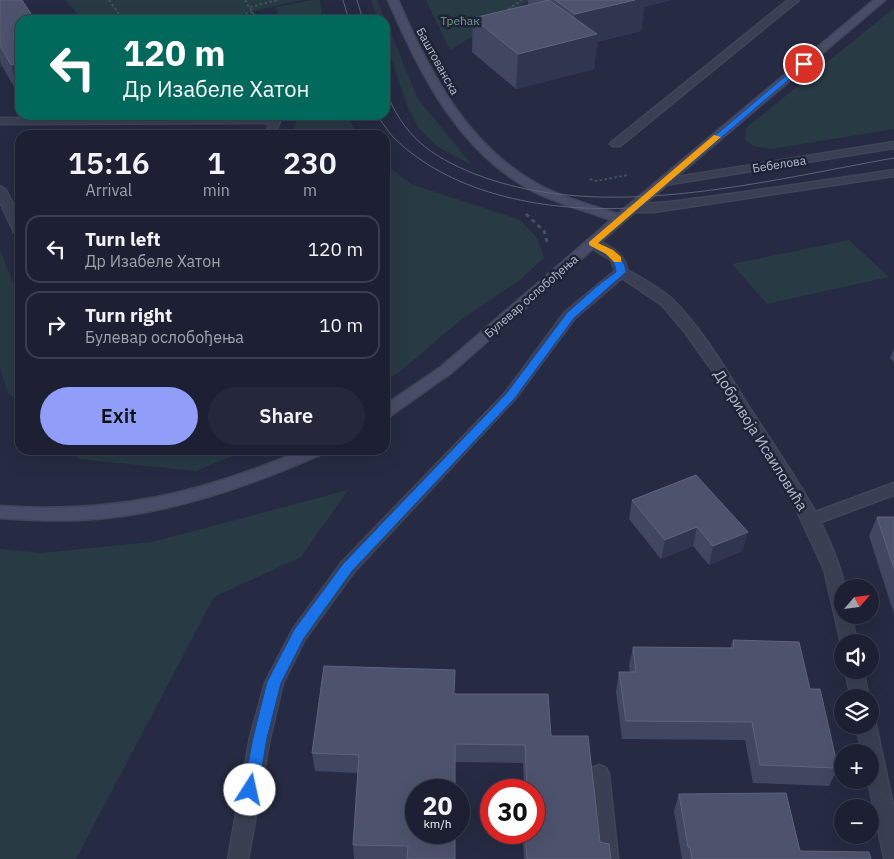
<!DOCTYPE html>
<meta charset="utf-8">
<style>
:root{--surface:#1c2032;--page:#25283a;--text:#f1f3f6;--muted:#a0a3ac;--line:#3a3e4d;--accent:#909efa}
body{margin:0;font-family:"IBM Plex Sans",sans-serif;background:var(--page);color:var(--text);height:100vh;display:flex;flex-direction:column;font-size:19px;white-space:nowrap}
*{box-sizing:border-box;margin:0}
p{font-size:16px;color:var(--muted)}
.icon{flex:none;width:28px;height:28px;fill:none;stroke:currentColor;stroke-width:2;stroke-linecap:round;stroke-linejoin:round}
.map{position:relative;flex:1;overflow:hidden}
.panel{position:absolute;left:15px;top:130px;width:375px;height:325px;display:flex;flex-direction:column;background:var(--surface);border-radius:15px;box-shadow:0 5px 20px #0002,0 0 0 1px var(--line)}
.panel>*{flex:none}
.banner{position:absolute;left:15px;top:15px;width:375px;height:105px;border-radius:15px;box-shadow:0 5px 20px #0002,0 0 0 1px var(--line);background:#00695c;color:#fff;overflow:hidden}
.needle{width:32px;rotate:62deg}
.fabs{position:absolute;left:834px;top:579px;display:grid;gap:10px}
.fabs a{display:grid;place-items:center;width:45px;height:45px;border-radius:50%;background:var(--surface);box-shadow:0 5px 20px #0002,0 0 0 1px var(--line);font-size:25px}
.speed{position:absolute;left:405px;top:779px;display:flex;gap:10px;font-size:25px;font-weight:700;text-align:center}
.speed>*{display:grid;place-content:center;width:65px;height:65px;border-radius:50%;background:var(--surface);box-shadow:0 5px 20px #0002,0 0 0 1px var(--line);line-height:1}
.speed small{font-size:12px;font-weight:400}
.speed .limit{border:8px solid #d22;background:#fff;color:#111}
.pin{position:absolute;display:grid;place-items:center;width:42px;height:42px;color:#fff;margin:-21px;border:2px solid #fff;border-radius:50%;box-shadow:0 1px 5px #0007}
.me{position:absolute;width:55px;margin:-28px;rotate:10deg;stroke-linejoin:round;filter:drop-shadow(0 0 4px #0008)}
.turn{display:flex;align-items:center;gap:18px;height:105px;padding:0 25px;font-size:22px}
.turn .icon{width:65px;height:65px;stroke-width:2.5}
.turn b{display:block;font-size:35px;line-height:42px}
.eta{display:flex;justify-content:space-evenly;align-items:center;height:85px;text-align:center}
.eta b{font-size:30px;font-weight:600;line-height:35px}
.button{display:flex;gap:10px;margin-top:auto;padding:10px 25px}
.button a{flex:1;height:58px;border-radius:30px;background:var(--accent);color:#111;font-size:20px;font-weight:600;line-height:58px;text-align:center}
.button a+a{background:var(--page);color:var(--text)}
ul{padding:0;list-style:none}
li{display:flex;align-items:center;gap:15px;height:68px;margin:0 10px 8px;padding:0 15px;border:2px solid var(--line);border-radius:15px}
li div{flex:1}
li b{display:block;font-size:19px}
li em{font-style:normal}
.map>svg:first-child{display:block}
.green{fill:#283a44}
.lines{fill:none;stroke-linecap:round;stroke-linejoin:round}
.lane-casing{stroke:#424559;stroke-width:3}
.street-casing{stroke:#424559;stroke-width:3}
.secondary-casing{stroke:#424559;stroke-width:3}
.path-far1{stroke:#42535c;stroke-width:2;stroke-dasharray:2.5 2.5;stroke-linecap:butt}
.path{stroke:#42535c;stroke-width:3;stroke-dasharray:4 4;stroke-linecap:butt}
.lane{fill:#3b3f53;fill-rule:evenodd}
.street{fill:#3b3f53;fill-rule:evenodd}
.secondary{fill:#494c66;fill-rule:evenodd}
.tram{stroke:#5d627a;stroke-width:1}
.wall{fill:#414761}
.shaded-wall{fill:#313650}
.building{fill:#4e536d;stroke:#5e647c}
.route{fill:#1a73e8;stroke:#114b97}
.slow{fill:#f59e0b}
.labels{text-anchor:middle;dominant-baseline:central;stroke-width:5;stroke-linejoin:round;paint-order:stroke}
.far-park-label{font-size:12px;fill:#6f9e85;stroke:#1f2338}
.far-street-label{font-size:12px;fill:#b8bbcd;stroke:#1f2338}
.street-label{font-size:15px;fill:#b8bbcd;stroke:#1f2338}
</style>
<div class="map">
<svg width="894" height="859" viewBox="0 0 894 859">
<rect width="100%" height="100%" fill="#262b43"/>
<g class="green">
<polygon points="65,0 301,0 216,20 83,20"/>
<polygon points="313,0 320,0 322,20 281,20 275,7"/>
<polygon points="371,0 377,0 418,99 472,165 438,147 418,127 407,105 385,39 385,20 378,20"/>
<polygon points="426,0 531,0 450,50"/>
<polygon points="894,8 894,129 772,149 753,146 745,140 746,128"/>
<polygon points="298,115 347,115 358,135 291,135"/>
<polygon points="385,164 411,184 520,220 537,238 544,258 521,279 463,318 398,373 385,381"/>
<polygon points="849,240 889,277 767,304 732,264"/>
<polygon points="0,250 12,280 20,290 20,404 8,393 0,368"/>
<polygon points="70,450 247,450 196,471 79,459"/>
<polygon points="348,490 301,557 214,597 76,859 0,859 0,549 41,553 152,542"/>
</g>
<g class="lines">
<defs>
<g id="lane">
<polygon points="788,0 799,0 620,146 612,146 610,144 612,142"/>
<polygon points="272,115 282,115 275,135 265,135 269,123 0,124 0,118 271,117"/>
<polygon points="894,142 894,148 665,185 659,182 665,179"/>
<path d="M894 170V176L654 212H632L626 208C631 203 668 203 678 201 750 192 822 181 894 170Z"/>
<polygon points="0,186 6,190 20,219 20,236 14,232 0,202"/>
<polygon points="894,483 894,495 810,526 804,524 802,520 804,516"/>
</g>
<g id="street">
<path d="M592 239C606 243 626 254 627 270 642 278 659 288 672 299 702 328 729 375 751 410 787 466 830 523 845 588H842V615H851L857 642H842V647L824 569 793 502 714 373 684 331 662 305 622 278 575 318 515 399 354 572 305 639 283 683 270 738 248 859H228L250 738 265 683 293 629 342 562 505 393 565 312 615 271 611 260 588 246 586 243Z"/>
<polygon points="845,670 863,670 869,698 851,698"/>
<polygon points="870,718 873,719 876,725 894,810 894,859 884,858 868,780 870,780 870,752 862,752 856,725 870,725"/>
<polygon points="599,765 606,768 609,774 618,859 598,859 589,774 592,768"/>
</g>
<g id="secondary">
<path d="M388 0H398C429 72 467 146 539 185 563 198 591 205 618 214L874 0H885L636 211 451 373 390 416 385 417V405L441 367 611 220C584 210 554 203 529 189 457 148 420 74 388 0Z"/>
<path d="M303 450H325L322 454C246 487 165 516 80 520 53 521 27 520 0 518V506C113 514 199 494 303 450Z"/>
</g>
</defs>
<use href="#lane" class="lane-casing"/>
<use href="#street" class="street-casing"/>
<use href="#secondary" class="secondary-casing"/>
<g class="path-far1">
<polyline points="109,0 123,20"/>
<polyline points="245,0 257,20"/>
<polyline points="250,7 278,0"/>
<polyline points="504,12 522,0"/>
<polyline points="216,20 253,12"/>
<polyline points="590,179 596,181 628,175"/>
</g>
<polyline class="path" points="526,214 544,231 548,245"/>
<use href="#lane" class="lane"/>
<use href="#street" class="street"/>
<use href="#secondary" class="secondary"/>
<g class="tram">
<polyline points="343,0 349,20"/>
<polyline points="357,0 363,20"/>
<path d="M385 89C403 136 430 156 475 174 603 224 763 181 894 158"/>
<path d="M377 115C382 122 387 130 393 137 454 197 550 212 632 208"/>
</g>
</g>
<g class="wall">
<polygon points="0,0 20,20 20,97 2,66 0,67"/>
<polygon points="528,0 671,0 644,7 641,31 597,42 594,69 516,89 472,52 473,18 528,5"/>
<polygon points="894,348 894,362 890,358"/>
<polygon points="632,500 748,532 742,551 709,565 693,546 661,559 629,519"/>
<polygon points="877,517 894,517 894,614 869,536"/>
<polygon points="733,640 810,689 838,768 829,786 753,783 745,740 622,739 616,691 619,672 630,672 629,665 633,647 730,648"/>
<polygon points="455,694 551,736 600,842 611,859 524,859 522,832 534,832 534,790 524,790 523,763 455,762 455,859 354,859 353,845 358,773 315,771 312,753"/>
<polygon points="679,794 800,851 871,859 682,859 674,811"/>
</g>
<g class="shaded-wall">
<polygon points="616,0 671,0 644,7 641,31 597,42 594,69 516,89 518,54 573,40 575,14"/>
<polygon points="0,58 2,66 0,67"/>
<polygon points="20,63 20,95 11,65"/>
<polygon points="697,527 693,546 661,559 665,540"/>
<polygon points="748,532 742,551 709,565 713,546"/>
</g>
<g class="building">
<polygon points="0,0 22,0 35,20 20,20 20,63 11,65 0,45"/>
<polygon points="549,0 597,34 518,54 473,18"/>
<polygon points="555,0 635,0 575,14"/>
<polygon points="76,15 80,20 50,20"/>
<polygon points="176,16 179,20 157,20"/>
<polygon points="696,475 748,532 713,546 697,527 665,540 632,500"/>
<polygon points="877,517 894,517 894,569"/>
<polygon points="733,640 799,642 810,689 820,689 838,768 760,765 752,722 626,721 619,672 636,672 633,647 734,648"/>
<polygon points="324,666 455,670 454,694 548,694 551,736 588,736 600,842 609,844 611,859 527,859 525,832 534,832 534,790 527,790 525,745 455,744 455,790 416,790 416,832 455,832 455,859 407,859 408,846 353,845 359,755 312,753"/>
<polygon points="786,793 800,851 869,852 871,859 692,859 690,847 688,847 679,794"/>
</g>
<path class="route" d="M801 63 807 64 598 243C612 251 624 255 626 272L574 318 514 399 352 571 304 638 281 683 267 738 258 790 256 795 250 797 245 795 243 790 253 738 267 682 294 630 343 564 506 394 567 313 596 287 616 272C615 255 602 253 589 245V242Z"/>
<polygon class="slow" points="714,135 721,137 598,243 613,250 621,257 621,262 614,262 606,254 589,245 589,242"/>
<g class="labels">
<g class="far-park-label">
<text x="460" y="20">Трећак</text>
</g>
<g class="far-street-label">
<text transform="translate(438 61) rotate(61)">Баштованска</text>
<text transform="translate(779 164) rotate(-9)">Бебелова</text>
<text transform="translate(531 296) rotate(-41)">Булевар ослобођења</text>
</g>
<g class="street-label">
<text transform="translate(761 440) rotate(58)">Добривоја Исаиловића</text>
</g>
</g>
</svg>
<div class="fabs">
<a><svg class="needle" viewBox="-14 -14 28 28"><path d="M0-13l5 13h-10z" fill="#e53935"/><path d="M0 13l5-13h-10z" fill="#a0a3ac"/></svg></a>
<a><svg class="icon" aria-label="sound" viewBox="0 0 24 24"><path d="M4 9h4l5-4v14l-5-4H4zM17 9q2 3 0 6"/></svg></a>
<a><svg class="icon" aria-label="layers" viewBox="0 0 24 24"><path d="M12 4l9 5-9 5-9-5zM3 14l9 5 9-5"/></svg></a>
<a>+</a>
<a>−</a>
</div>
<div class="speed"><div>20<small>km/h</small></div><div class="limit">30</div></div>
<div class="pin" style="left:804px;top:64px;background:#d93025"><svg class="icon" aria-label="arrive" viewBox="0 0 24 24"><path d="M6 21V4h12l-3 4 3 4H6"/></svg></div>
<svg class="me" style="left:250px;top:790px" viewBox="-20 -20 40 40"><circle r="19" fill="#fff"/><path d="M0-13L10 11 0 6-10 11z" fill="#1a73e8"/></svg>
<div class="banner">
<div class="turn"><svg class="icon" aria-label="left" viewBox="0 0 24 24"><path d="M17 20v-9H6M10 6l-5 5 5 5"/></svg><div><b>120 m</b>Др Изабеле Хатон</div></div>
</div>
<section class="panel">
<div class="eta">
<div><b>15:16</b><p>Arrival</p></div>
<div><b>1</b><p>min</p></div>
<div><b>230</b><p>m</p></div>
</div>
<ul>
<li><svg class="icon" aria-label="left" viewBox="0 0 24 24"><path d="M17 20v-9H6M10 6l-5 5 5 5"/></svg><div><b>Turn left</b><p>Др Изабеле Хатон</p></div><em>120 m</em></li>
<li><svg class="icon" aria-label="right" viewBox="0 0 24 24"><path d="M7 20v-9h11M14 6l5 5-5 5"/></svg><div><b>Turn right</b><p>Булевар ослобођења</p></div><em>10 m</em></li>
</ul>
<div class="button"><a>Exit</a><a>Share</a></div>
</section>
</div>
